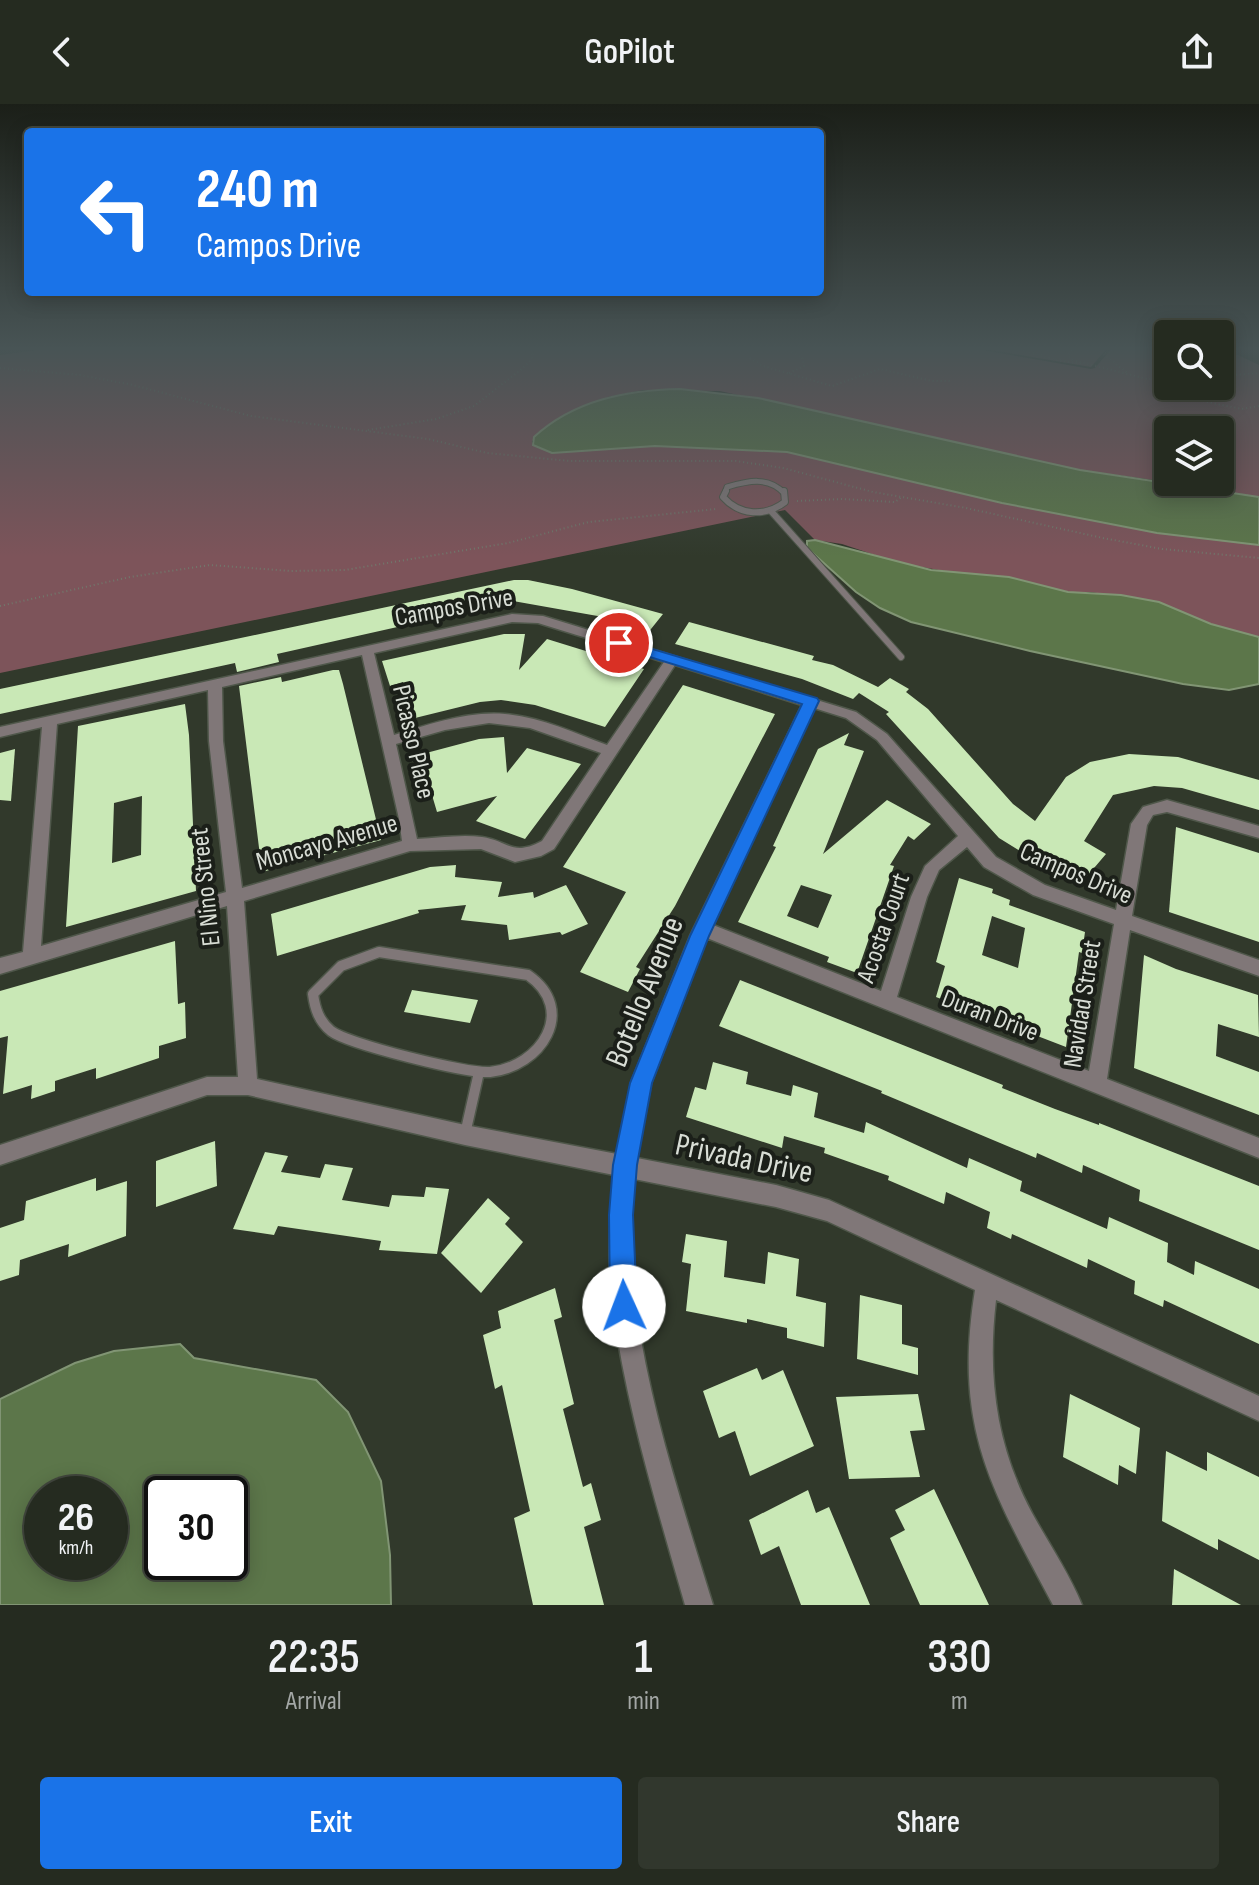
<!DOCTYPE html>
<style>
:root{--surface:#252b20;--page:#31372d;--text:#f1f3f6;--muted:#a3a7a5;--line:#42473e;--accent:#1a73e8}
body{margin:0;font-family:"Sofia Sans Condensed",sans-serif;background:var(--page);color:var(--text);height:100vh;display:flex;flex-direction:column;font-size:30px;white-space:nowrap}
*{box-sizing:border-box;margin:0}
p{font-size:26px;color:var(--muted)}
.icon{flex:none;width:44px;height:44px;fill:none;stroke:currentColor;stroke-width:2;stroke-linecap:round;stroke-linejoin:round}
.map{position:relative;height:1501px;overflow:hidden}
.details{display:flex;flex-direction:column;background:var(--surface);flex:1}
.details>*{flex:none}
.banner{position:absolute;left:24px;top:24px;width:800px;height:168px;border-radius:8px;box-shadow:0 4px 20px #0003,0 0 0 2px var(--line);background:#1a73e8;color:#fff;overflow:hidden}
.tools{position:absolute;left:1154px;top:216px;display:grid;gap:16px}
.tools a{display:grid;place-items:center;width:80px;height:80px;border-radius:8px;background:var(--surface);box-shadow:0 4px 20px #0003,0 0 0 2px var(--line);font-size:40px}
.speed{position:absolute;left:24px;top:1372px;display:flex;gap:16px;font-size:40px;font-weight:700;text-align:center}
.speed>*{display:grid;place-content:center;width:104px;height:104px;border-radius:50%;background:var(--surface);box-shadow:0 4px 20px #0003,0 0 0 2px var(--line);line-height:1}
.speed small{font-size:20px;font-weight:400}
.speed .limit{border:4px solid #111;border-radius:12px;background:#fff;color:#111}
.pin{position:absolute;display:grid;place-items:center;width:68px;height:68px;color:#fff;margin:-34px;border:4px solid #fff;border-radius:50%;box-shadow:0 2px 8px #0007}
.me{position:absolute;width:88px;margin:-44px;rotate:358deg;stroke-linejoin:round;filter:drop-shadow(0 0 6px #0008)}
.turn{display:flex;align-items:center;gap:28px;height:168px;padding:0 40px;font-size:36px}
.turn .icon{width:104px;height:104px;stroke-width:2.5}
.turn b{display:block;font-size:56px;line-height:68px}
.eta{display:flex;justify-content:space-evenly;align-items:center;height:136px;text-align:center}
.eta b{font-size:48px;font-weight:600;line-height:56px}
.cta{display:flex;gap:16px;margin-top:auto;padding:16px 40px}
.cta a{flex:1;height:92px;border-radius:8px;background:var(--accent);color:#fff;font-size:32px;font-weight:600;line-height:92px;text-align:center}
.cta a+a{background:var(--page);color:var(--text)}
header{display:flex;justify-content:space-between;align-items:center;height:104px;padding:0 40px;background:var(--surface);font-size:36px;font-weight:600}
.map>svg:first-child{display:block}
.green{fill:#7d545a}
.water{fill:#5c764a;stroke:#819574;stroke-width:2;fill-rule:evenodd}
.building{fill:#c9e8b6;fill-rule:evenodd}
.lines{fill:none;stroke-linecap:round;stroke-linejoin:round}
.service-far2-casing{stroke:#4f574a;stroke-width:7}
.service-far1-casing{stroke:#4f574a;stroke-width:8}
.service-casing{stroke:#4f574a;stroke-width:13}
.minor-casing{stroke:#4f574a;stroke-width:3}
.path{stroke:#71786c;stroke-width:2;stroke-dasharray:1 3;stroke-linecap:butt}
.service-far2{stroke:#807778;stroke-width:5}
.service-far1{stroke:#807778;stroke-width:6}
.service{stroke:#807778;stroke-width:10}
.minor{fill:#807778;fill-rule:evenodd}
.route{fill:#1a73e8;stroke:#114b97;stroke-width:2}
.labels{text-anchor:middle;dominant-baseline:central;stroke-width:8;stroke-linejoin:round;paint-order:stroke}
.street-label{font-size:26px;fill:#d8ddd5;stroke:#1b1f19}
.near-street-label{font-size:32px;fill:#d8ddd5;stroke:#1b1f19}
</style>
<header><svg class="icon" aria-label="back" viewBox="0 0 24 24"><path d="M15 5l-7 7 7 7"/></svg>GoPilot<svg class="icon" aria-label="share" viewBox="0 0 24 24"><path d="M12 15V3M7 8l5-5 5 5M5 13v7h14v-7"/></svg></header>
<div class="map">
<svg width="1259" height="1501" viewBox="0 0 1259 1501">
<rect width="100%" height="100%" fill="#31392b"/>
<g class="green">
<polygon points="61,243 965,243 1091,265 1095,264 1113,243 1168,243 1168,282 1220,282 1220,243 1221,243 1259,261 1259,393 1169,378 1220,378 1220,326 1168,326 1168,378 1080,366 720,287 643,286 608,293 532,337 533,341 552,349 655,342 787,348 1002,399 1157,429 1259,441 1259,533 1211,520 1159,498 1090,488 1068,488 1009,473 967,471 899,459 842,440 815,436 785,406 0,569 0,251"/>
<polygon points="974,243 1108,243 1091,263"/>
</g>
<g class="water">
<path d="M680 285 758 294 1080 366 1259 393V441L1157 429 1002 399 787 348 655 342 552 349 533 341 534 333C574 296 627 286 680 285Z"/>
<polygon points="815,436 931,466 1009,473 1068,488 1121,491 1159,498 1211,520 1259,533 1259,580 1229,586 1183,580 1030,547 911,518 880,504 856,488 807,444 807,437"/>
<path d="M180 1240 194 1254 316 1276 348 1308 381 1377 390 1451 391 1501H0V1295L75 1259 114 1247ZM42 1390H110V1458H42ZM162 1390H230V1458H162Z"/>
</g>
<g class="building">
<polygon points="514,476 528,476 572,485 663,510 647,530 636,527 637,519 513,497 277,550 279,558 237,568 235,559 0,610 0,585"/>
<polygon points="689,518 814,552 812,556 833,561 878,583 890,574 909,585 906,588 928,605 1013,700 1035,717 1066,673 1090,658 1129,650 1178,653 1259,676 1259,706 1182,684 1154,682 1113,691 1084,737 1106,750 1083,777 1049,756 1044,762 999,734 886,610 889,608 859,589 853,595 802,575 675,540"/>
<polygon points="504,530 525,530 519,566 547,535 644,565 605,623 535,601 501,596 480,598 415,614 403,578 390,582 382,557"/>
<polygon points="333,566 339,566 343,580 381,736 262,768 239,582 281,573 282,578"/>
<polygon points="683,581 775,610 675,802 636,863 640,865 628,888 580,868 626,788 563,763"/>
<path d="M185 600 189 631 196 787 66 823 78 622ZM142 692 141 751 112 759 114 699Z"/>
<path d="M849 629 844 641 864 647 823 750 887 696 931 720 914 736 908 732 890 761 894 762 857 869 827 858 829 853 738 818 776 743 773 742 818 645ZM801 781 832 791 818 824 787 812Z"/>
<polygon points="504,633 507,669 527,644 581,660 525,735 476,717 497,692 437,708 429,681 422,683 411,653 479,635"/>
<polygon points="15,645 11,697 0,696 0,649"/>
<polygon points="1176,723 1259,749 1259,838 1169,808"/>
<polygon points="456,761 455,773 502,778 498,793 533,788 534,794 566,781 588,820 562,831 560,828 509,836 507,821 461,816 466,801 418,806 419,809 277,852 271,810 430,763"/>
<path d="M959 774 993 785 992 789 1010 796 1009 801 1085 828 1082 849 1079 848 1066 943 936 893 945 862 936 858ZM992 812 1025 824 1018 864 982 851Z"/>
<polygon points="175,837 178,900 185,898 186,934 159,942 159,954 96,975 96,964 55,977 55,987 31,995 32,981 3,990 8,932 0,934 0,887"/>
<polygon points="1144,851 1176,865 1258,891 1259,933 1218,920 1216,952 1259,968 1259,1011 1134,964"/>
<polygon points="740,876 1003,981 1002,984 1055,1005 1099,1021 1099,1019 1259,1082 1259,1146 1139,1097 1140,1086 1083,1061 1082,1069 1037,1049 1036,1054 881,989 882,987 719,922"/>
<polygon points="412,886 478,896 470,919 404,908"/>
<polygon points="713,958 748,968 746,980 791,992 793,981 818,989 814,1013 864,1029 866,1018 967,1064 969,1054 1022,1077 1020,1087 1107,1125 1109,1113 1168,1139 1167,1158 1194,1171 1195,1157 1259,1185 1259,1240 1164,1196 1163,1203 1134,1190 1135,1177 1088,1155 1087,1164 1012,1130 1011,1135 987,1124 990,1108 946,1088 944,1100 888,1076 889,1072 824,1049 825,1044 784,1032 782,1044 686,1013 695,983 706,986"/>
<polygon points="215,1037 217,1082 156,1103 156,1057"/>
<polygon points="265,1048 288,1052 281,1068 320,1074 325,1060 353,1064 342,1096 389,1103 392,1091 424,1093 426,1083 449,1085 437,1150 379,1146 381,1137 278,1122 274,1131 233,1125"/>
<polygon points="96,1074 96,1087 127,1077 126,1132 68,1153 69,1140 20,1156 19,1171 0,1177 0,1124 24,1116 26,1097"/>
<polygon points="488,1094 510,1114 505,1120 523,1138 481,1189 441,1149"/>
<polygon points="686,1130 727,1137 724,1173 765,1180 768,1148 799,1155 796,1192 826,1199 824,1243 787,1234 787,1224 747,1215 747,1219 686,1207 691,1160 682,1158"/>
<polygon points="555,1184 562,1213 554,1216 574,1300 563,1305 583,1383 591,1379 601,1416 584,1423 604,1501 533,1501 514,1414 530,1407 502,1281 495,1285 483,1231 501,1224 498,1207"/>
<polygon points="860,1191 902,1201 902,1240 918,1244 918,1271 857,1255"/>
<polygon points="757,1264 762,1276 783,1266 814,1342 750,1372 735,1327 719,1334 703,1287"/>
<polygon points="918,1290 925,1326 910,1327 920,1373 849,1375 836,1293"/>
<polygon points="1070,1290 1140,1324 1136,1370 1119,1361 1118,1381 1063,1353"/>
<polygon points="1166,1347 1207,1367 1207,1348 1259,1373 1259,1456 1218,1435 1218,1446 1162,1417"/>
<polygon points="934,1385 989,1501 920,1501 890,1434 905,1426 895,1406"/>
<polygon points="808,1386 816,1409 829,1403 870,1501 801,1501 779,1442 761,1451 749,1416"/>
<polygon points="1174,1465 1241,1501 1172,1501"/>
</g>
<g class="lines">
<defs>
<path id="service-far2" d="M725 389 727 383C748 377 768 372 784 389"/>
<g id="service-far1">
<path d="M726 387 723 393C740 412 765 413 785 398L784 387"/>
<polyline points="771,407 901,553"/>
</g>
<g id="service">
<path d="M379 848 528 871C578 906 541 963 490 968 468 970 348 940 331 927 319 917 315 905 313 890L341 862Z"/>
<polyline points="465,1030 479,968"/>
</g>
<path id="minor" d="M512 510 543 512 856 608 887 630 996 753 1045 781 1116 806 1131 720 1143 703 1167 696 1259 722V734L1167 708 1153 711 1147 721 1132 812 1259 856V872L1130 826 1107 975 1259 1034V1054L707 834 651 979 637 1054 776 1081 829 1096 1259 1292V1317L996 1196C987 1272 996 1342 1032 1409 1049 1440 1069 1469 1082 1501H1053C991 1384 953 1324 975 1186L827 1117 776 1103 634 1075C631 1117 630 1162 636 1204 650 1305 683 1403 713 1501H685C657 1403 627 1306 613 1205 607 1161 610 1114 614 1071L465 1041 248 991H207L0 1061V1041L207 973H238L227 802 0 870V854L23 848 42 623 0 633V623ZM512 518 538 519 664 558 607 641C574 629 541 613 505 610 467 607 430 620 394 631L374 549ZM362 551 399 715 402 737 242 784 223 637 222 583ZM675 561 802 601 690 832 631 979 617 1050 465 1021 257 975 244 797 410 747 481 745 515 758 541 752 554 745ZM208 586 209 637 226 788 41 842 57 620ZM814 604 846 614 877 636 958 732 925 762 911 793 881 887 713 821ZM489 619 530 624 601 649 542 737C512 753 509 737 482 733 461 730 438 734 417 735L396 640 445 626ZM967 743 984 763 1033 791 1114 820 1089 967 897 893 927 793 939 766Z"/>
</defs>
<use href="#service-far2" class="service-far2-casing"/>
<use href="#service-far1" class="service-far1-casing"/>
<use href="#service" class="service-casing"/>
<use href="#minor" class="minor-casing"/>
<g class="path">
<path d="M1010 243C1035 248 1056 259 1082 259"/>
<polyline points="1074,243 1068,251 1073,256 1147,275 1168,274"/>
<polyline points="1121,243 1103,250 1129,270"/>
<polyline points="750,254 763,262 832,282 880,265 932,277 950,277"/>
<polyline points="0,264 80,271 133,281 251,312 428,335 487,349 570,357 736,357 783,364 873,388 966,404 1103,434 1162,445 1259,454"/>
<polyline points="789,269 804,262 802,253 792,248"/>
<polyline points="1220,272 1259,269"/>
<polyline points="1203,297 1242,305 1259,302"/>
<polyline points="368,326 436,315 474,302 523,264 531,256 535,243"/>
<polyline points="797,397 842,395 895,398 903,392"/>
<polyline points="0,502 130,473 210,461 291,467 345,466 508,439 589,418 716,405"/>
</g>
<use href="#service-far2" class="service-far2"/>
<use href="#service-far1" class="service-far1"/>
<use href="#service" class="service"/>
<use href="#minor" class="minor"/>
</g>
<linearGradient id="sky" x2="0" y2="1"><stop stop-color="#1b1f18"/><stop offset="0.54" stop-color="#485455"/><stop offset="1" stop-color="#485455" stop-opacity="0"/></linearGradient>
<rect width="1259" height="453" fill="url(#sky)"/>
<polygon class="route" points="619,535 817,594 819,597 709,832 652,979 637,1061 633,1111 637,1202 633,1211 624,1215 614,1211 610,1202 609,1111 613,1061 630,979 690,832 802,600 614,542 614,536"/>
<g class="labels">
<g class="street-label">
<text transform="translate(454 504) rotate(-10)">Campos Drive</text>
<text transform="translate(413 638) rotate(77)">Picasso Place</text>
<text transform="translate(327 739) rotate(-16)">Moncayo Avenue</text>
<text transform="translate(1076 770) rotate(23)">Campos Drive</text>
<text transform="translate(206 783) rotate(-96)">El Nino Street</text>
<text transform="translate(884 824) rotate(-71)">Acosta Court</text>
<text transform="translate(1083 900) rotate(-81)">Navidad Street</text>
<text transform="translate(990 912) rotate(21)">Duran Drive</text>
</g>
<g class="near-street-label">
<text transform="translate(645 888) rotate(-68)">Botello Avenue</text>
<text transform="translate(744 1055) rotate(12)">Privada Drive</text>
</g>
</g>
</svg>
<div class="tools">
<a><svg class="icon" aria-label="search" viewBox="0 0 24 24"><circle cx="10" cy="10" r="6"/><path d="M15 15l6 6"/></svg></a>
<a><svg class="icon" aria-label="layers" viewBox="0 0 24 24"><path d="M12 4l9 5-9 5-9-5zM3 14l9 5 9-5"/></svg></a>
</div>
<div class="speed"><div>26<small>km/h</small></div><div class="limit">30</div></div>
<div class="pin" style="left:619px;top:539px;background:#d93025"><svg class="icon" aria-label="arrive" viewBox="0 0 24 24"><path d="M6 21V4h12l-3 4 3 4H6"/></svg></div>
<svg class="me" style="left:624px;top:1202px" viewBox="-20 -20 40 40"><circle r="19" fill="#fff"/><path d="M0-13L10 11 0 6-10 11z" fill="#1a73e8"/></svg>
<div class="banner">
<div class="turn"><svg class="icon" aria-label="left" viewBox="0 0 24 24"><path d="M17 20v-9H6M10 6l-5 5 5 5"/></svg><div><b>240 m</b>Campos Drive</div></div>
</div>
</div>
<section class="details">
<div class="eta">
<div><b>22:35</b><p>Arrival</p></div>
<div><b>1</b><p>min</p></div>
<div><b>330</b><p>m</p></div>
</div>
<div class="cta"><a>Exit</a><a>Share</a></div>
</section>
